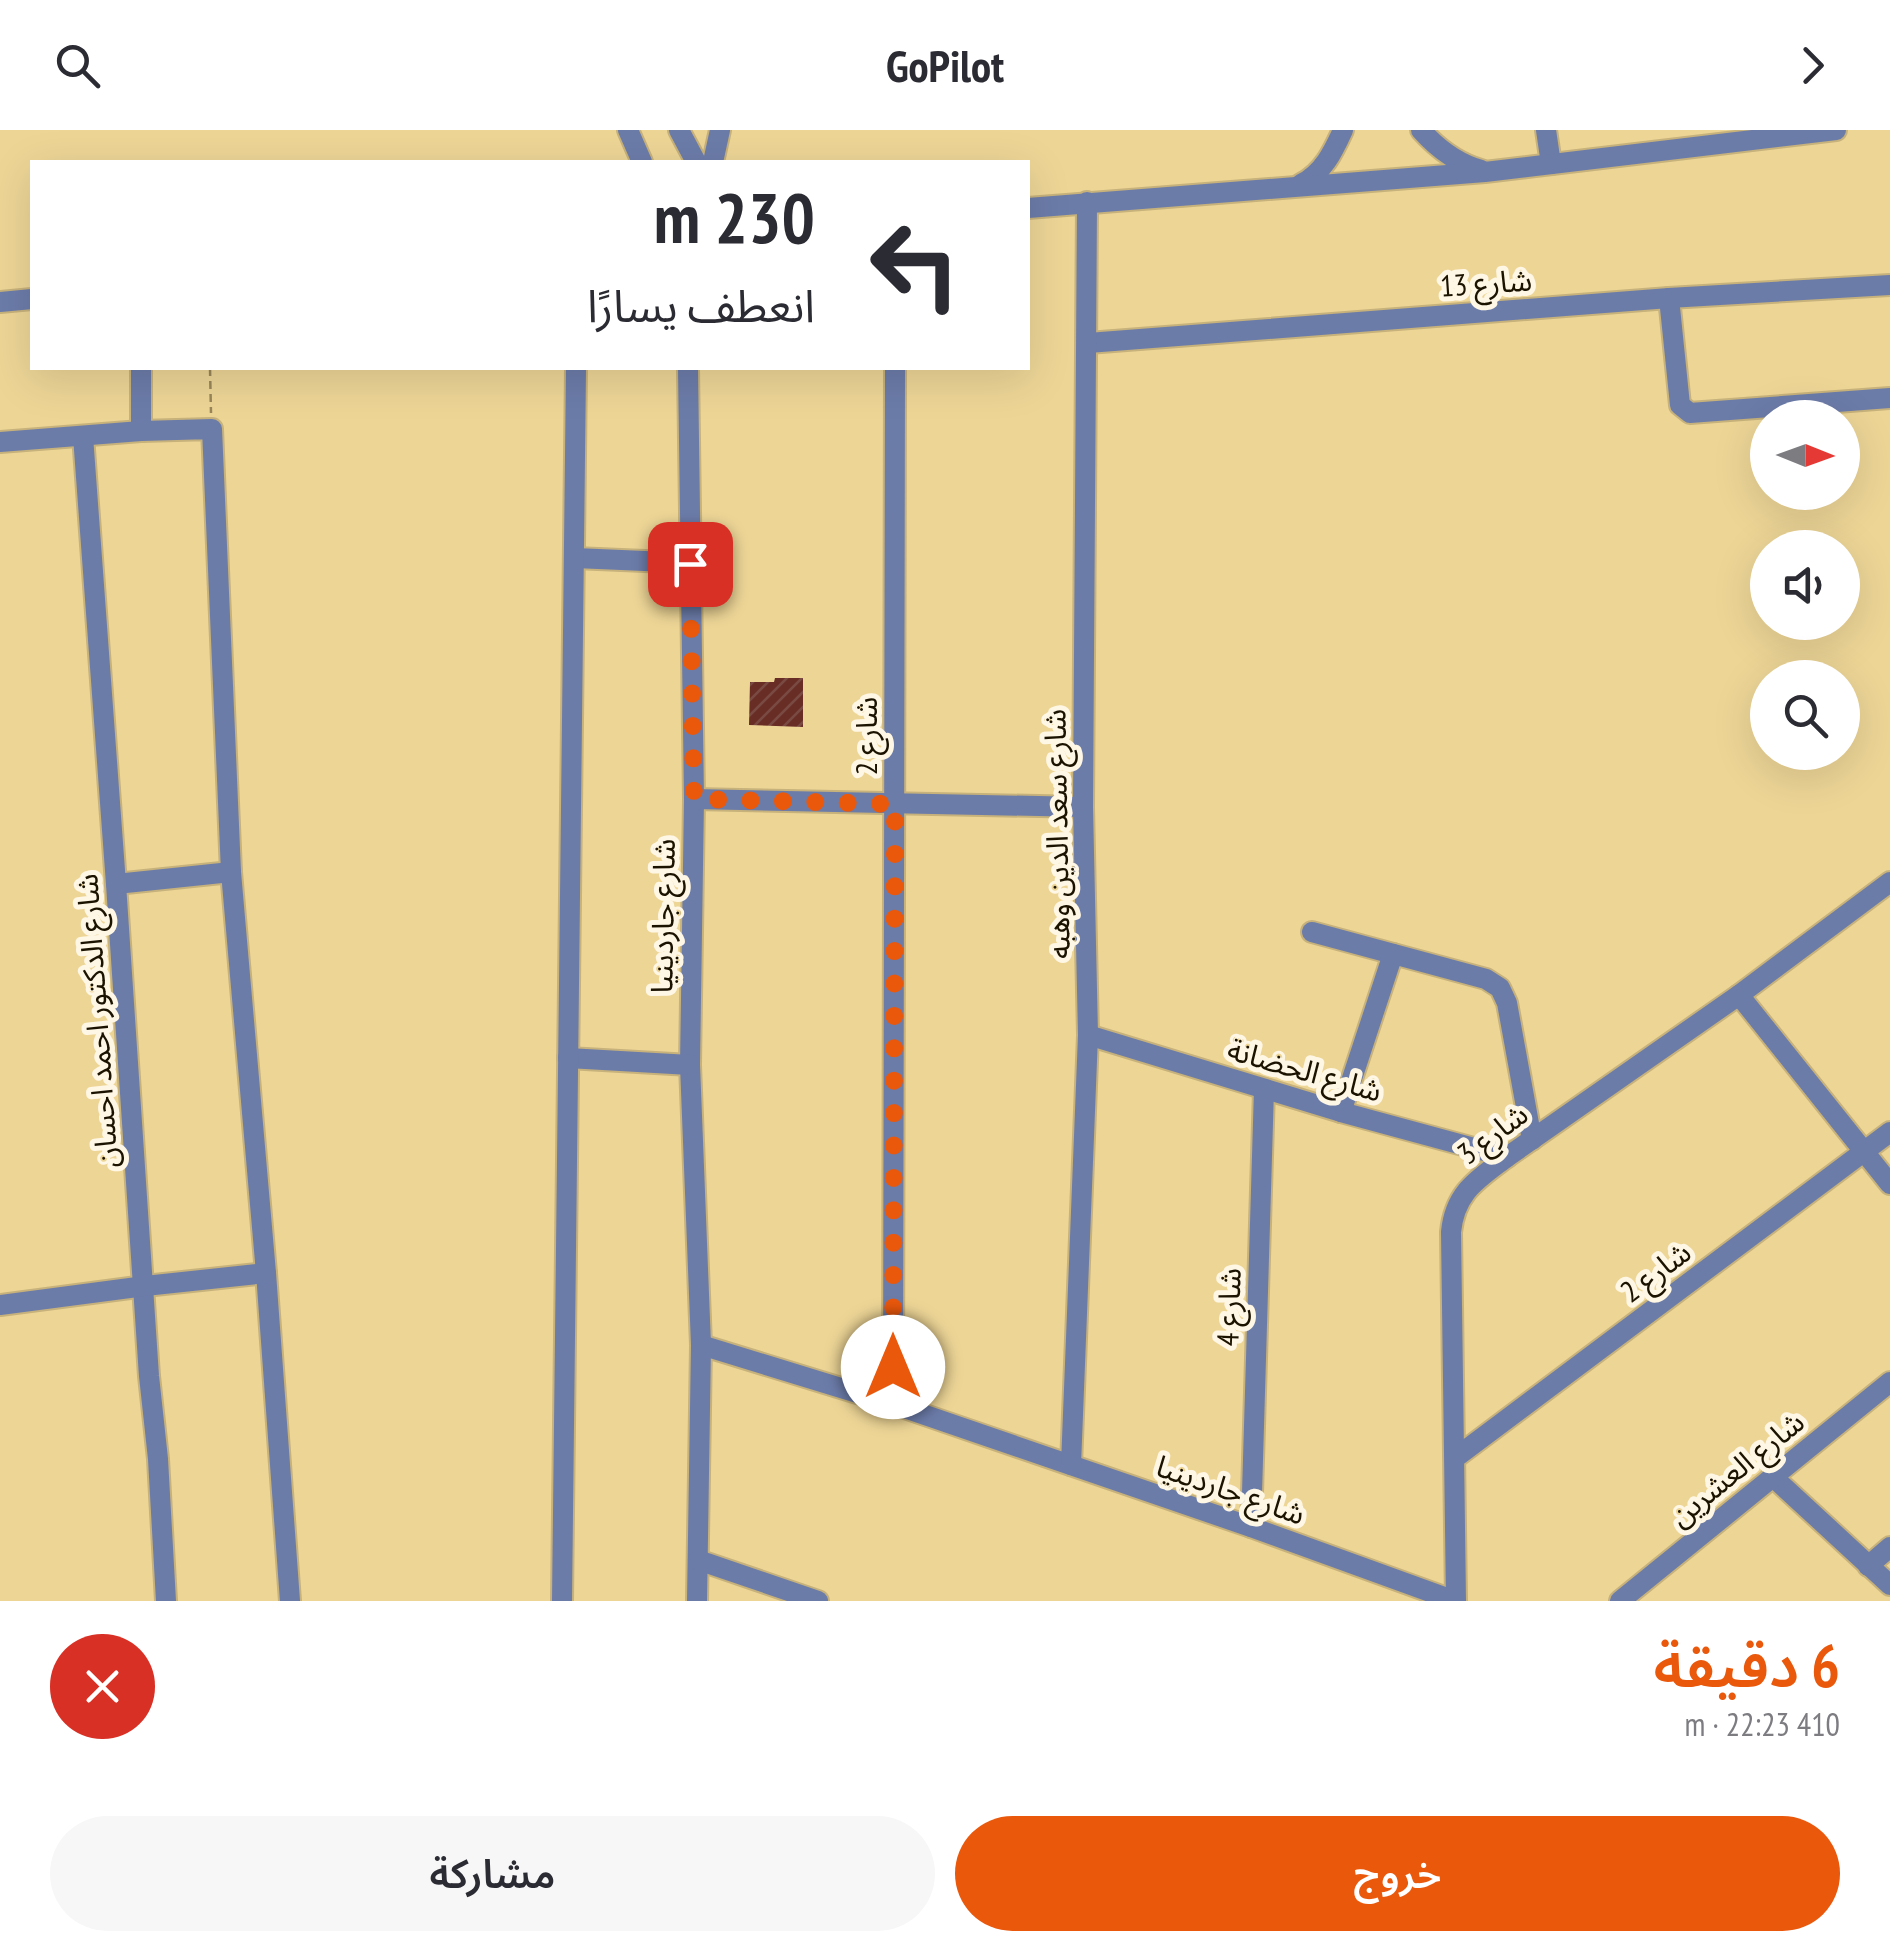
<!DOCTYPE html>
<html lang="ar">
<meta charset="utf-8">
<style>
:root{--surface:#fff;--page:#f7f7f7;--text:#2b2b33;--muted:#7c7c81;--accent:#ea580c}
body{margin:0;font-family:"PT Sans Narrow","Noto Sans Arabic",sans-serif;background:var(--page);color:var(--text);direction:rtl;height:100vh;display:flex;flex-direction:column;font-size:38px;white-space:nowrap}
*{box-sizing:border-box;margin:0}
p{font-size:32px;color:var(--muted)}
.icon{flex:none;width:55px;height:55px;fill:none;stroke:currentColor;stroke-width:2;stroke-linecap:round;stroke-linejoin:round}
.map{position:relative;height:1471px;overflow:hidden;direction:ltr}
.drawer{display:flex;flex-direction:column;background:var(--surface);flex:1}
.drawer>*{flex:none}
.hud{position:absolute;left:30px;top:30px;width:1000px;height:210px;border-radius:0px;box-shadow:0 10px 40px #0002;direction:rtl;background:#fff;color:var(--text);overflow:hidden}
.needle{width:65px;rotate:91deg}
.fabs{position:absolute;left:1750px;top:270px;display:grid;gap:20px}
.fabs a{display:grid;place-items:center;width:110px;height:110px;border-radius:50%;background:var(--surface);box-shadow:0 10px 40px #0002;font-size:50px}
.pin{position:absolute;display:grid;place-items:center;width:85px;height:85px;color:#fff;margin:-42px;border-radius:20px;box-shadow:0 5px 15px #0006}
.me{position:absolute;width:110px;margin:-55px;rotate:0deg;stroke-linejoin:round;filter:drop-shadow(0 0 8px #0008)}
.turn{display:flex;align-items:center;gap:35px;height:210px;padding:0 50px;font-size:45px}
.turn .icon{width:130px;height:130px;stroke-width:2.5}
.turn b{display:block;font-size:70px;line-height:85px}
.round{display:grid;place-items:center;flex:none;width:105px;height:105px;border-radius:52px;background:var(--page)}
.headline{display:flex;align-items:center;justify-content:space-between;height:170px;padding:0 50px}
h1{font-size:60px;font-weight:600;line-height:75px;color:var(--accent)}
.cta{display:flex;gap:20px;margin-top:auto;padding:20px 50px}
.cta a{flex:1;height:115px;border-radius:60px;background:var(--accent);color:#fff;font-size:40px;font-weight:600;line-height:115px;text-align:center}
.cta a+a{background:var(--page);color:var(--text)}
header{display:flex;justify-content:space-between;align-items:center;height:130px;padding:0 50px;background:var(--surface);font-size:45px;font-weight:600}
.map>svg:first-child{display:block}
.building{fill:url(#building-hatch)}
.lines{fill:none;stroke-linecap:round;stroke-linejoin:round}
.minor-casing{stroke:#c7b27b;stroke-width:24}
.tertiary-casing{stroke:#c7b27b;stroke-width:24}
.path{stroke:#99875a;stroke-width:2.5;stroke-dasharray:8 5;stroke-linecap:butt}
.minor{stroke:#6c7ca9;stroke-width:20}
.tertiary{stroke:#6c7ca9;stroke-width:20}
.route{stroke:#ea580c;stroke-width:18;stroke-dasharray:0 32.4}
.labels{text-anchor:middle;dominant-baseline:central;stroke-width:10;stroke-linejoin:round;paint-order:stroke}
.street-label{font-size:30px;fill:#1b1200;stroke:#fff7e5}
</style>
<header><svg class="icon" aria-label="forward" viewBox="0 0 24 24"><path d="M9 5l7 7-7 7"/></svg>GoPilot<svg class="icon" aria-label="search" viewBox="0 0 24 24"><circle cx="10" cy="10" r="6"/><path d="M15 15l6 6"/></svg></header>
<div class="map">
<svg width="1890" height="1471" viewBox="0 0 1890 1471">
<defs>
<pattern id="building-hatch" width="6" height="6" patternUnits="userSpaceOnUse" patternTransform="scale(2.5)"><rect width="6" height="6" fill="#682e26"/><path d="M-1 1l2-2M0 6l6-6M5 7l2-2" fill="none" stroke="#794a42"/></pattern>
</defs>
<rect width="100%" height="100%" fill="#edd596"/>
<polygon class="building" points="775,548 803,548 803,597 749,595 750,552 774,552"/>
<g class="lines">
<defs>
<g id="minor">
<polyline points="628,0 642,32"/>
<polyline points="679,0 696,32"/>
<polyline points="1546,0 1551,34"/>
<polyline points="713,32 720,0"/>
<polyline points="1669,168 1680,275 1690,283 1890,268"/>
<polyline points="1088,213 1669,168 1890,155"/>
<polyline points="141,238 141,301"/>
<polyline points="688,238 694,669 690,935 701,1215 697,1471"/>
<polyline points="83,306 116,754 149,1246 158,1329 166,1471"/>
<polyline points="0,312 141,301 212,299 231,742 266,1143 290,1471"/>
<polyline points="575,428 691,433"/>
<polyline points="694,669 1083,677"/>
<polyline points="116,754 231,742"/>
<polyline points="1312,802 1486,849 1500,858 1507,873 1532,1010"/>
<polyline points="1739,865 1890,1054"/>
<polyline points="1088,905 1341,982 1507,1027"/>
<polyline points="568,928 690,935"/>
<polyline points="1341,982 1393,824"/>
<polyline points="0,1175 145,1156 266,1143"/>
<polyline points="701,1215 893,1274 1251,1397 1455,1471"/>
<polyline points="893,1274 895,238"/>
<polyline points="1455,1328 1890,1002"/>
<polyline points="1071,1335 1088,905 1083,677 1087,72"/>
<polyline points="1772,1346 1890,1455"/>
<polyline points="1251,1397 1264,959"/>
<polyline points="698,1430 818,1471"/>
<polyline points="1868,1436 1890,1417"/>
<polyline points="562,1471 576,238"/>
<path d="M1456 1471 1451 1102C1455 1062 1477 1050 1507 1027L1739 865 1890 752"/>
<polyline points="1620,1471 1890,1252"/>
</g>
<g id="tertiary">
<path d="M1421 0C1438 19 1456 33 1481 40"/>
<path d="M1301 54C1323 43 1333 22 1343 0"/>
<polyline points="1028,78 1485,42 1836,0"/>
<polyline points="0,172 32,169"/>
</g>
</defs>
<use href="#minor" class="minor-casing"/>
<use href="#tertiary" class="tertiary-casing"/>
<polyline class="path" points="210,238 211,283"/>
<use href="#minor" class="minor"/>
<use href="#tertiary" class="tertiary"/>
</g>
<g class="lines">
<polyline class="route" points="690,434 694,669 895,674 893,1237"/>
</g>
<g class="labels">
<g class="street-label">
<text transform="translate(1486 152) rotate(-4)">شارع 13</text>
<text transform="translate(865 606) rotate(-90)">شارع 2</text>
<text transform="translate(1056 704) rotate(-91)">شارع سعد الدين وهبه</text>
<text transform="translate(662 786) rotate(-89)">شارع جاردينيا</text>
<text transform="translate(96 891) rotate(-94)">شارع الدكتور احمد احسان</text>
<text transform="translate(1305 939) rotate(16)">شارع الحضانة</text>
<text transform="translate(1492 1003) rotate(-37)">شارع 3</text>
<text transform="translate(1655 1141) rotate(-37)">شارع 2</text>
<text transform="translate(1228 1177) rotate(-88)">شارع 4</text>
<text transform="translate(1736 1338) rotate(-39)">شارع العشرين</text>
<text transform="translate(1231 1359) rotate(19)">شارع جاردينيا</text>
</g>
</g>
</svg>
<div class="fabs">
<a><svg class="needle" viewBox="-14 -14 28 28"><path d="M0-13l5 13h-10z" fill="#e53935"/><path d="M0 13l5-13h-10z" fill="#7c7c81"/></svg></a>
<a><svg class="icon" aria-label="sound" viewBox="0 0 24 24"><path d="M4 9h4l5-4v14l-5-4H4zM17 9q2 3 0 6"/></svg></a>
<a><svg class="icon" aria-label="search" viewBox="0 0 24 24"><circle cx="10" cy="10" r="6"/><path d="M15 15l6 6"/></svg></a>
</div>
<div class="pin" style="left:690px;top:434px;background:#d93025"><svg class="icon" aria-label="arrive" viewBox="0 0 24 24"><path d="M6 21V4h12l-3 4 3 4H6"/></svg></div>
<svg class="me" style="left:893px;top:1237px" viewBox="-20 -20 40 40"><circle r="19" fill="#fff"/><path d="M0-13L10 11 0 6-10 11z" fill="#ea580c"/></svg>
<div class="hud">
<div class="turn"><svg class="icon" aria-label="left" viewBox="0 0 24 24"><path d="M17 20v-9H6M10 6l-5 5 5 5"/></svg><div><b>230 m</b>انعطف يسارًا</div></div>
</div>
</div>
<section class="drawer">
<div class="headline"><div><h1>6 دقيقة</h1><p>410 m · 22:23</p></div><a class="round" style="background:#d93025;color:#fff"><svg class="icon" aria-label="close" viewBox="0 0 24 24"><path d="M6 6l12 12M18 6L6 18"/></svg></a></div>
<div class="cta"><a>خروج</a><a>مشاركة</a></div>
</section>
